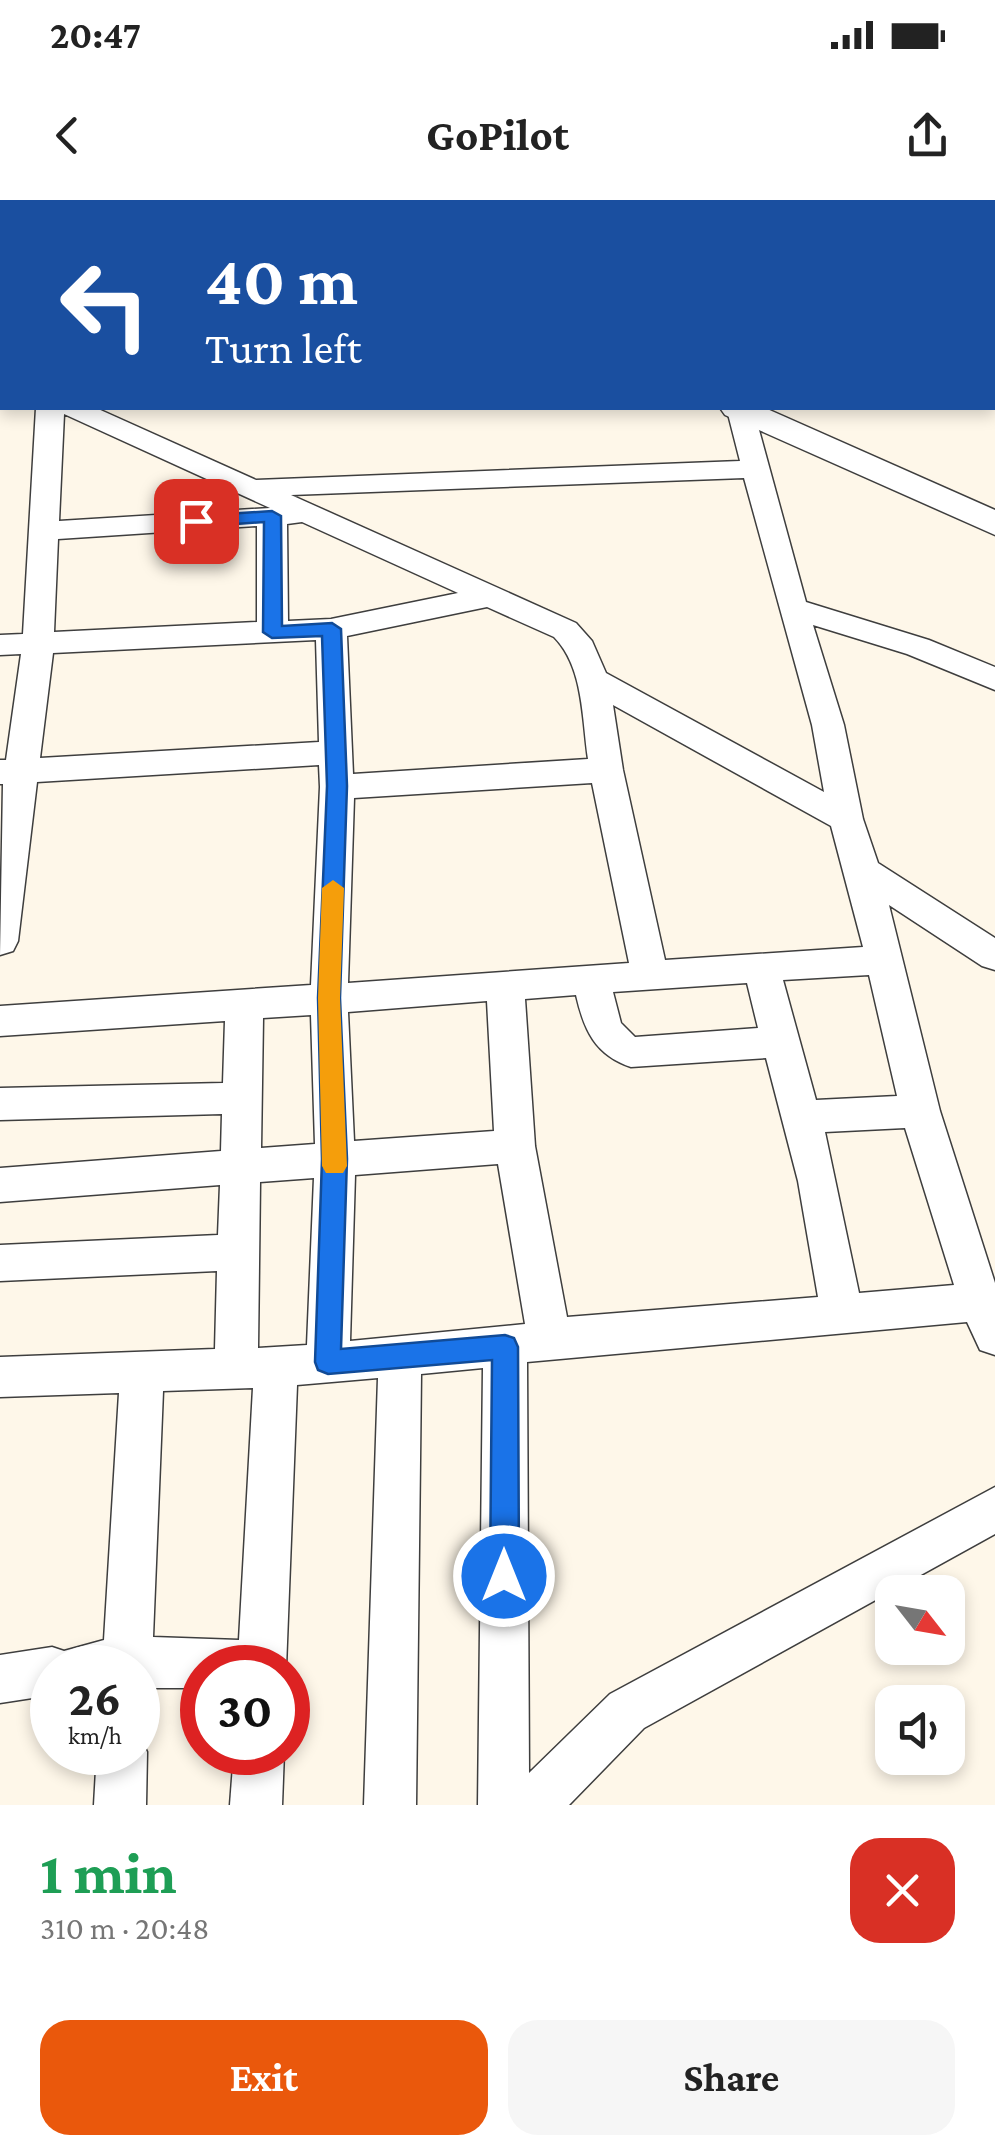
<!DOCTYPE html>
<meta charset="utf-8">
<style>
:root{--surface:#fff;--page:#f6f6f6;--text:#222;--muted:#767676;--accent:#ea580c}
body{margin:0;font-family:"Crimson Pro",serif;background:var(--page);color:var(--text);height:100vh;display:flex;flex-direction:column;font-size:38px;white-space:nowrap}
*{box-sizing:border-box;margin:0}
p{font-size:32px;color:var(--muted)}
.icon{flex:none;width:55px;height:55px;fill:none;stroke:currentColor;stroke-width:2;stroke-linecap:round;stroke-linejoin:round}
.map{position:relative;height:1605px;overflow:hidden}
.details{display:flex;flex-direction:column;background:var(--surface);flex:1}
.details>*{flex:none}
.hud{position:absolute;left:0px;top:0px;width:995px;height:210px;box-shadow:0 5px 15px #0003;background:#1a4fa0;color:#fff;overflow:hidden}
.needle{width:65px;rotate:121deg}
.buttons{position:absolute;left:875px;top:1375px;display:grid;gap:20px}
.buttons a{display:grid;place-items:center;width:90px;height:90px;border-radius:20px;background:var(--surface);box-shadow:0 5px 15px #0003;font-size:50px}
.speed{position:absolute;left:30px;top:1445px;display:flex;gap:20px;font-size:50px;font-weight:700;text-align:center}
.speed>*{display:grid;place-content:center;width:130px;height:130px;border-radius:50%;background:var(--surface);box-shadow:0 5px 15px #0003;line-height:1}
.speed small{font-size:25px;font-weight:400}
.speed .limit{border:15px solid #d22;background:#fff;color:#111}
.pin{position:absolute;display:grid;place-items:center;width:85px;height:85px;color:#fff;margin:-42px;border-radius:20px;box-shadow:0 5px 15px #0006}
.me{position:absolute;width:110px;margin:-55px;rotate:0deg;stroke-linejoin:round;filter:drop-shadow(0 0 8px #0008)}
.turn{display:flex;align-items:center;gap:35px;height:210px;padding:0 40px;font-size:45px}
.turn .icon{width:130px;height:130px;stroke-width:2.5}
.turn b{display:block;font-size:70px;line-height:85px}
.round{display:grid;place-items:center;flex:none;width:105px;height:105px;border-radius:30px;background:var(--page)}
.head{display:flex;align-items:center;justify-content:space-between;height:170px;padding:0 40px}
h1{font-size:60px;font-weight:700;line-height:75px;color:#1e9e55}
.button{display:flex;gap:20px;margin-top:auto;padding:20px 40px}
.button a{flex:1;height:115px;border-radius:30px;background:var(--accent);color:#fff;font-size:40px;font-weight:700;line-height:115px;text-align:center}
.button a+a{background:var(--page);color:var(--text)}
.status{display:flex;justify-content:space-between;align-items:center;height:70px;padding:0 50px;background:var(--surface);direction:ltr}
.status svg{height:28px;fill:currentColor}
header{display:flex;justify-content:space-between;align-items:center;height:130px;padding:0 40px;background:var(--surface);font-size:45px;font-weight:700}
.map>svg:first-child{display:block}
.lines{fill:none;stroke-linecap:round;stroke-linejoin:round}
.minor-casing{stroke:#3e3e3e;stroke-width:3}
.tertiary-casing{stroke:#3e3e3e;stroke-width:3}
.secondary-casing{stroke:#2d2d2d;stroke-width:56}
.minor{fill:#fff;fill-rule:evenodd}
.tertiary{fill:#fff;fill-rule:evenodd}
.secondary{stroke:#fbe5a7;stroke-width:52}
.route{fill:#1a73e8;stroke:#114b97;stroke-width:2.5}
.slow{fill:#f59e0b}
</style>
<div class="status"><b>20:47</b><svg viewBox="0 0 49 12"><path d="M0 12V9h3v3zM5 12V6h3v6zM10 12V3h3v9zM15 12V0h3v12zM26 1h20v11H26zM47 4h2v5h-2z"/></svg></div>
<header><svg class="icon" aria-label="back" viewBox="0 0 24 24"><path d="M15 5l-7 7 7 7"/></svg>GoPilot<svg class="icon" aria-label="share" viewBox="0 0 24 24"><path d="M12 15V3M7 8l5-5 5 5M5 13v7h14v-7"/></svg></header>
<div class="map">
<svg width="995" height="1605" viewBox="0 0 995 1605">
<rect width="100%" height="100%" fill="#fef7e9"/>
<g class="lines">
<defs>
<g id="minor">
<polygon points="771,0 801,0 802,2 773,2"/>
<rect x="0" y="97" width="2" height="16"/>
<polygon points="0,135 2,136 2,154 0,153"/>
<path d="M36 208H96L256 280 740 261 727 210 753 208 806 402 929 440 995 467V490L907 454 813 425 844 525 863 619 878 663 995 738V770L982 766 889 705 940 911 995 1083V1155L980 1150 967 1122 527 1162 529 1573 610 1494 995 1287V1334L644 1528 569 1605H478L483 1168 421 1174 416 1605H364L378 1178 297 1185 286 1468H202V1488H138V1468H52V1495L0 1503V1455L52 1447 64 1451 104 1440 119 1193 0 1197V1157L215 1149 217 1071 0 1081V1045L218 1035 220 985 0 1002V968L221 951 222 914 0 920V888L223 883 225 821 0 836V806L311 785 320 587 319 565 37 582 18 741 13 751 0 755 3 584H0V560H6L21 454 0 455V435L23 434ZM64 214 270 308 59 321ZM744 278 812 525 824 592 606 473 592 441 576 423 291 295ZM302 322 458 393 331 419 288 421 287 324ZM257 326V422L54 432 58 339ZM487 407 554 437C584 467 582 520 588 559L353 574 347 436ZM316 440 319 542 40 558 53 453ZM613 505 831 626 863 747 665 760 623 570ZM592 583 629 763 348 783 354 598ZM869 775 897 896 816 900 783 780ZM747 783 758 828 635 837 621 823 613 792ZM576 795C584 830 595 855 631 867L766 858 798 981 818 1097 567 1117 535 946 525 799ZM487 801 494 931 354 941 348 812ZM311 815 315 944 261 948 263 818ZM905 928 954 1085 859 1093 825 932ZM498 964 525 1124 350 1141 355 975ZM314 978 307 1145 258 1148 260 982ZM253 1188 239 1440 153 1437 163 1191Z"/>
<polygon points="138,1533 147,1552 146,1605 94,1605 97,1552 138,1552"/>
<polygon points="234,1552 284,1552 282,1605 230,1605"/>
</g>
<g id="tertiary">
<polygon points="331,0 365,0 366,2 333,2"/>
<polygon points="720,208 765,208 995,310 995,335 725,215"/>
</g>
<g id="secondary">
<polyline points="45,2 48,0"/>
<polyline points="0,34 2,32"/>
</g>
</defs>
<use href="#minor" class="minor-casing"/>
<use href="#tertiary" class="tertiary-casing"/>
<use href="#secondary" class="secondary-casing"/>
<use href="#minor" class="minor"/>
<use href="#tertiary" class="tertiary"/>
<use href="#secondary" class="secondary"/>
</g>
<polygon class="route" points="272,311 281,316 282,426 332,423 341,429 347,586 340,798 347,959 341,1149 505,1135 514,1138 518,1147 519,1376 515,1386 504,1390 494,1386 490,1376 492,1160 328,1174 318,1170 315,1162 322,959 318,798 327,586 322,436 272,438 263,432 264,322 196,327 187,321 196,316"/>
<polygon class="slow" points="333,680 344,688 340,798 347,966 343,973 326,973 322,966 318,798 322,688"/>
</svg>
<div class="buttons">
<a><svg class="needle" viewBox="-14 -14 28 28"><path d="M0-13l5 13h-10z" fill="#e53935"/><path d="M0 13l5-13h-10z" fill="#767676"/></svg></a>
<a><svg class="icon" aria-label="sound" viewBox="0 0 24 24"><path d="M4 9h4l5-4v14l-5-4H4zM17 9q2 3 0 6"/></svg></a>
</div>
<div class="speed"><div>26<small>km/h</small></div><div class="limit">30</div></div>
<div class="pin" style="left:196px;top:321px;background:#d93025"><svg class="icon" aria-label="arrive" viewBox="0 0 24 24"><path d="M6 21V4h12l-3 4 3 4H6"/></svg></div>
<svg class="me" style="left:504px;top:1376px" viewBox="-20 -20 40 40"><circle r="17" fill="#1a73e8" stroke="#fff" stroke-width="3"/><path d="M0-11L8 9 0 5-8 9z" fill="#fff"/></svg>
<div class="hud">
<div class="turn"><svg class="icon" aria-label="left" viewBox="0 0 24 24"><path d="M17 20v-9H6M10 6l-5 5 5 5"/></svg><div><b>40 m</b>Turn left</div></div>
</div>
</div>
<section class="details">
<div class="head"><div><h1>1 min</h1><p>310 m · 20:48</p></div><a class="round" style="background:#d93025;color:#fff"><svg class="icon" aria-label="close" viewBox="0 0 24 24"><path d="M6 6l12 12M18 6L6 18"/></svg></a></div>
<div class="button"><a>Exit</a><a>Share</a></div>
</section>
